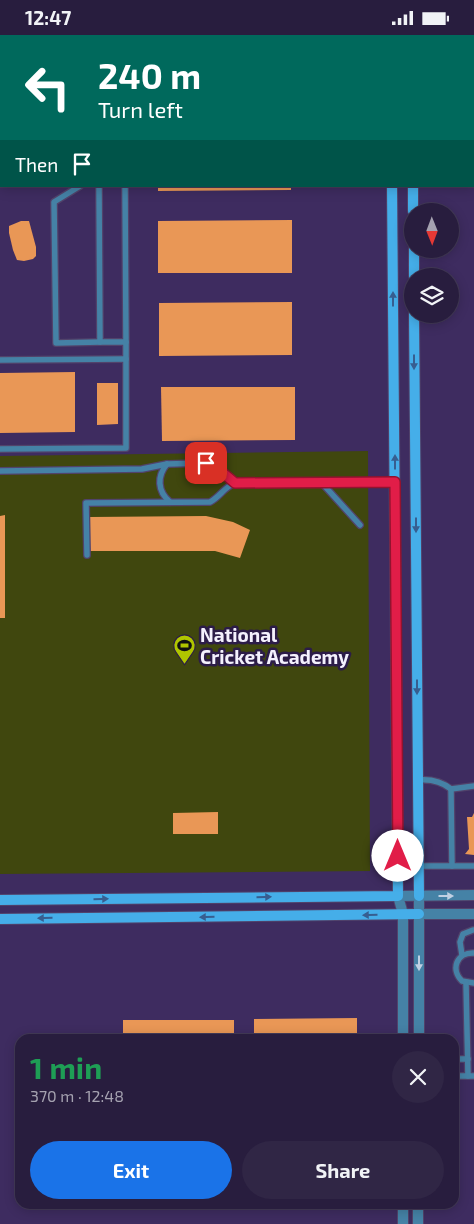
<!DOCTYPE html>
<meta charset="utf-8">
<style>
:root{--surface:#281d3e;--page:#302645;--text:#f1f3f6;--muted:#a5a2b0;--line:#443b58;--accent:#1a73e8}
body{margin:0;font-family:"Exo 2",sans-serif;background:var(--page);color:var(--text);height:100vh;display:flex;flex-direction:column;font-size:19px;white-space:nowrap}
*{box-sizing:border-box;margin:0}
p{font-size:16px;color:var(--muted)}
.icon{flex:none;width:28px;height:28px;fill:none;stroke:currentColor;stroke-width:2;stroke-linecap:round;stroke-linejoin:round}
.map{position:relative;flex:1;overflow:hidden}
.side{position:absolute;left:15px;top:999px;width:444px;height:175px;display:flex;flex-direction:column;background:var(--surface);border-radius:15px;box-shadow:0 2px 12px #0003,0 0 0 1px var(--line)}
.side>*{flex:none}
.top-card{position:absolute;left:0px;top:0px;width:475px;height:152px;box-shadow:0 2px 12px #0003,0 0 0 1px var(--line);background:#00695c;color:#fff;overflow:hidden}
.needle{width:32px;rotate:179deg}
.controls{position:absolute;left:404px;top:168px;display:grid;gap:10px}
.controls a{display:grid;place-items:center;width:55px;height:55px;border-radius:50%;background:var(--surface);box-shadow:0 2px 12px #0003,0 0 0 1px var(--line);font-size:25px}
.pin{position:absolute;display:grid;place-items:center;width:42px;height:42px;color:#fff;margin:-21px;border-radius:10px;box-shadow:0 2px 8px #0006}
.me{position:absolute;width:55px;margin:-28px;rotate:0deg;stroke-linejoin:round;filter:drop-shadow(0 0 4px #0008)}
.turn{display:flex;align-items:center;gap:18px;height:105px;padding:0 15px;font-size:22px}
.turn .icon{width:65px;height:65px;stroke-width:2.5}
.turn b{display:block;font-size:35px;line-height:42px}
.then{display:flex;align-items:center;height:48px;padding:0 15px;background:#0003;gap:10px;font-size:19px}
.round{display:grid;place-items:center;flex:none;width:52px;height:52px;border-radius:26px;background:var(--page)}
.head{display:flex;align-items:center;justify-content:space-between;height:85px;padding:0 15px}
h1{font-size:30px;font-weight:700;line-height:38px;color:#1e9e55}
.button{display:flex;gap:10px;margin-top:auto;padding:10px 15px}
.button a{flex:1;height:58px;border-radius:30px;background:var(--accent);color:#fff;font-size:20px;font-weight:700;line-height:58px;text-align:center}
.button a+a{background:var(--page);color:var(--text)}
.status{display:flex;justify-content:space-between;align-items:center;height:35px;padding:0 25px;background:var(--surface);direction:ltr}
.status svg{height:14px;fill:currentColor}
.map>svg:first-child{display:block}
.built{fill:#3e2c60;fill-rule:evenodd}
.green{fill:#40470e}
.building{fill:#e99756}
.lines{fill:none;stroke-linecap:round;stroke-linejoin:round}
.service-casing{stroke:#51436b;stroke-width:8}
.tertiary-casing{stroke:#51436b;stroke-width:12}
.secondary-casing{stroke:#51436b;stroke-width:12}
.service{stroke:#4582a6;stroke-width:5.5}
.tertiary{stroke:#4582a6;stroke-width:10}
.secondary{stroke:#45aee9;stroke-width:10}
.oneway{fill:#375e90}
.oneway2{fill:#c0d0e3}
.route-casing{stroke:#92132f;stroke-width:12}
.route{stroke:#e11d48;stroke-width:9}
.labels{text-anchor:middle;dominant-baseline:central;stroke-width:5;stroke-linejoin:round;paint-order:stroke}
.poi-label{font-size:19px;font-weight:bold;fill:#f4f1fd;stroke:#2c1c48;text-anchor:start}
</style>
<div class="status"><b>12:47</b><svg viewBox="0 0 49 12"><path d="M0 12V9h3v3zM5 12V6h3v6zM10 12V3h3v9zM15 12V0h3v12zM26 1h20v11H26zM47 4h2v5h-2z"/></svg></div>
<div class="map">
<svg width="474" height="1189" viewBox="0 0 474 1189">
<rect width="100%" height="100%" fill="#362753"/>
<path class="built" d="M0 0H474V1189H0ZM1 1H474V151H1ZM412 176H450V214H412ZM412 241H450V279H412ZM20 1004H454V1169H20Z"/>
<polygon class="green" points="368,416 370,836 0,839 0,421"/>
<g class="building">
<polygon points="158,151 291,151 291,155 158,156"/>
<polygon points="292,185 292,238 158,238 158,186"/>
<polygon points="21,186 29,186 36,212 36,221 33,224 24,226 17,225 13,215 9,198 9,191"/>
<polygon points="292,267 292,320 159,321 159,268"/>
<polygon points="75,337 75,397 0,398 0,338"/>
<polygon points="97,348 118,348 118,389 97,390"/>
<polygon points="161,352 295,352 295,405 162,406"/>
<polygon points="5,480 5,583 0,583 0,481"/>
<polygon points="206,481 233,487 250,495 240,523 215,516 90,516 90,482"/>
<polygon points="218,777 218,799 173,799 173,778"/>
<polygon points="474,778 474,820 465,819 469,814 467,782 472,782"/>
<polygon points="357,983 357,1004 254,1004 254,984"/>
<rect x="123" y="985" width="111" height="19"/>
</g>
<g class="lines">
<defs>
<g id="service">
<polyline points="3,0 4,1"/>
<polyline points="103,0 103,1"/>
<polyline points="124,0 124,1"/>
<polyline points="74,1 75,0"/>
<polyline points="88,1 88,0"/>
<polyline points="80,151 54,167 56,308 100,307"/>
<polyline points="99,151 100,307 126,307 125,151"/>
<polyline points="0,325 126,324"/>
<polyline points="0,414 126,413 126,307"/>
<path d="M167 429C157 441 157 456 170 467"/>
<polyline points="0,436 142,434 167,429 206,428 216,432 235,448"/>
<polyline points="321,447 360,490"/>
<path d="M87 520 86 468 210 467C220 462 224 452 235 448L395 447"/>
<path d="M418 745C429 744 441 746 451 754L474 751"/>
<polyline points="451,754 452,831"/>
<polyline points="418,831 474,831"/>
<path d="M474 918C457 917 450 934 462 946L474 948"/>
<polyline points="462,920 460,907 463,899 473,895"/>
<polyline points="466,948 468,1041"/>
<polyline points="454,1024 468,1024"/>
<polyline points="454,1041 474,1041"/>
</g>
<g id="tertiary">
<polyline points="419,861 419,1004"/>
<polyline points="419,879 474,879"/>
<polyline points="403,1004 403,879 398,861 474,860"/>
<polyline points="403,1169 403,1189"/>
<polyline points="418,1189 418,1169"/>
</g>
<g id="secondary">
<polyline points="391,0 391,1"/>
<polyline points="412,0 412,1"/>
<polyline points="413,151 413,176"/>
<polyline points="414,214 414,241"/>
<polyline points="414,279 419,861"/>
<polyline points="0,865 398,861 392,151"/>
<polyline points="0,884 419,879"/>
</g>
</defs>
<use href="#service" class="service-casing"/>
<use href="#tertiary" class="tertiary-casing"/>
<use href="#secondary" class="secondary-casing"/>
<use href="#service" class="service"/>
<use href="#tertiary" class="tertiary"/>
<use href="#secondary" class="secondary"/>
</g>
<defs><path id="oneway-solid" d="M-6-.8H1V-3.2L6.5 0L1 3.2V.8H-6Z" transform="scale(1.25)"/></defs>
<g class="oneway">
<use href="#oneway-solid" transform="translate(393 264) rotate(-90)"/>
<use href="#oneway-solid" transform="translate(414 327) rotate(90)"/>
<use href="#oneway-solid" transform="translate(395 427) rotate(-90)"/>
<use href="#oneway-solid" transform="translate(416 490) rotate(90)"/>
<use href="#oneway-solid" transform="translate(417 652) rotate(90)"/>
<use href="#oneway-solid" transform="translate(264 862) rotate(-1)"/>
<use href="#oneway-solid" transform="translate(101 864) rotate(-1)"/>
<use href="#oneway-solid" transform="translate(370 880) rotate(179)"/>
<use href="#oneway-solid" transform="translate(207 882) rotate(179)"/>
<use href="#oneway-solid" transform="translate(45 883) rotate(179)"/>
</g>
<g class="oneway2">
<use href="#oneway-solid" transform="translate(446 861)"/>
<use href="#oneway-solid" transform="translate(419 928) rotate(90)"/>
</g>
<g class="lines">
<defs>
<polyline id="route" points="206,428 216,432 235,448 395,447 398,821"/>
</defs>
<use href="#route" class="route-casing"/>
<use href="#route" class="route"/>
</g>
<defs>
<symbol id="stadium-pin" viewBox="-11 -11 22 30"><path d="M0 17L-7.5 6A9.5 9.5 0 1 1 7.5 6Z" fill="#b0c500" stroke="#2c1c48"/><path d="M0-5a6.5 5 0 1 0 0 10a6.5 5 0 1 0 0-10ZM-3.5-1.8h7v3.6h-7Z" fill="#111"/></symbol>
</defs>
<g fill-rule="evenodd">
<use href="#stadium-pin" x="172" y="598" width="25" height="34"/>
</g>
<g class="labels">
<g class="poi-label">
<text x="200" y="599">National<tspan x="200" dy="22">Cricket Academy</tspan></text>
</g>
</g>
</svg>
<div class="controls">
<a><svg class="needle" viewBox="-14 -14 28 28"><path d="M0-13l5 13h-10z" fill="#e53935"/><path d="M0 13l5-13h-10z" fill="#a5a2b0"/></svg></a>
<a><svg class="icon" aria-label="layers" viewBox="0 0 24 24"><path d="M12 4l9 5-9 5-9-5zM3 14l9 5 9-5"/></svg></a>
</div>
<div class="pin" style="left:206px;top:428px;background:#d93025"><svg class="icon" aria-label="arrive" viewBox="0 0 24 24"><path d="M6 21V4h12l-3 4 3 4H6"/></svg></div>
<svg class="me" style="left:398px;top:821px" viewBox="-20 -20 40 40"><circle r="19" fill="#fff"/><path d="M0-13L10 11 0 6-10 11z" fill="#e11d48"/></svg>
<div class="top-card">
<div class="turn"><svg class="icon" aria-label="left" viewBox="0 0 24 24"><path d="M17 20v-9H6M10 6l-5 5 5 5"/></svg><div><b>240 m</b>Turn left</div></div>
<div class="then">Then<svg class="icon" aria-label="arrive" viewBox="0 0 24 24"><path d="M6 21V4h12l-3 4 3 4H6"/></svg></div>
</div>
<section class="side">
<div class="head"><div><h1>1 min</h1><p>370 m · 12:48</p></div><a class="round"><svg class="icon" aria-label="close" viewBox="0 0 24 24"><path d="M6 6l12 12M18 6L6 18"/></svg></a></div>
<div class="button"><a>Exit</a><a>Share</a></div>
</section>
</div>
